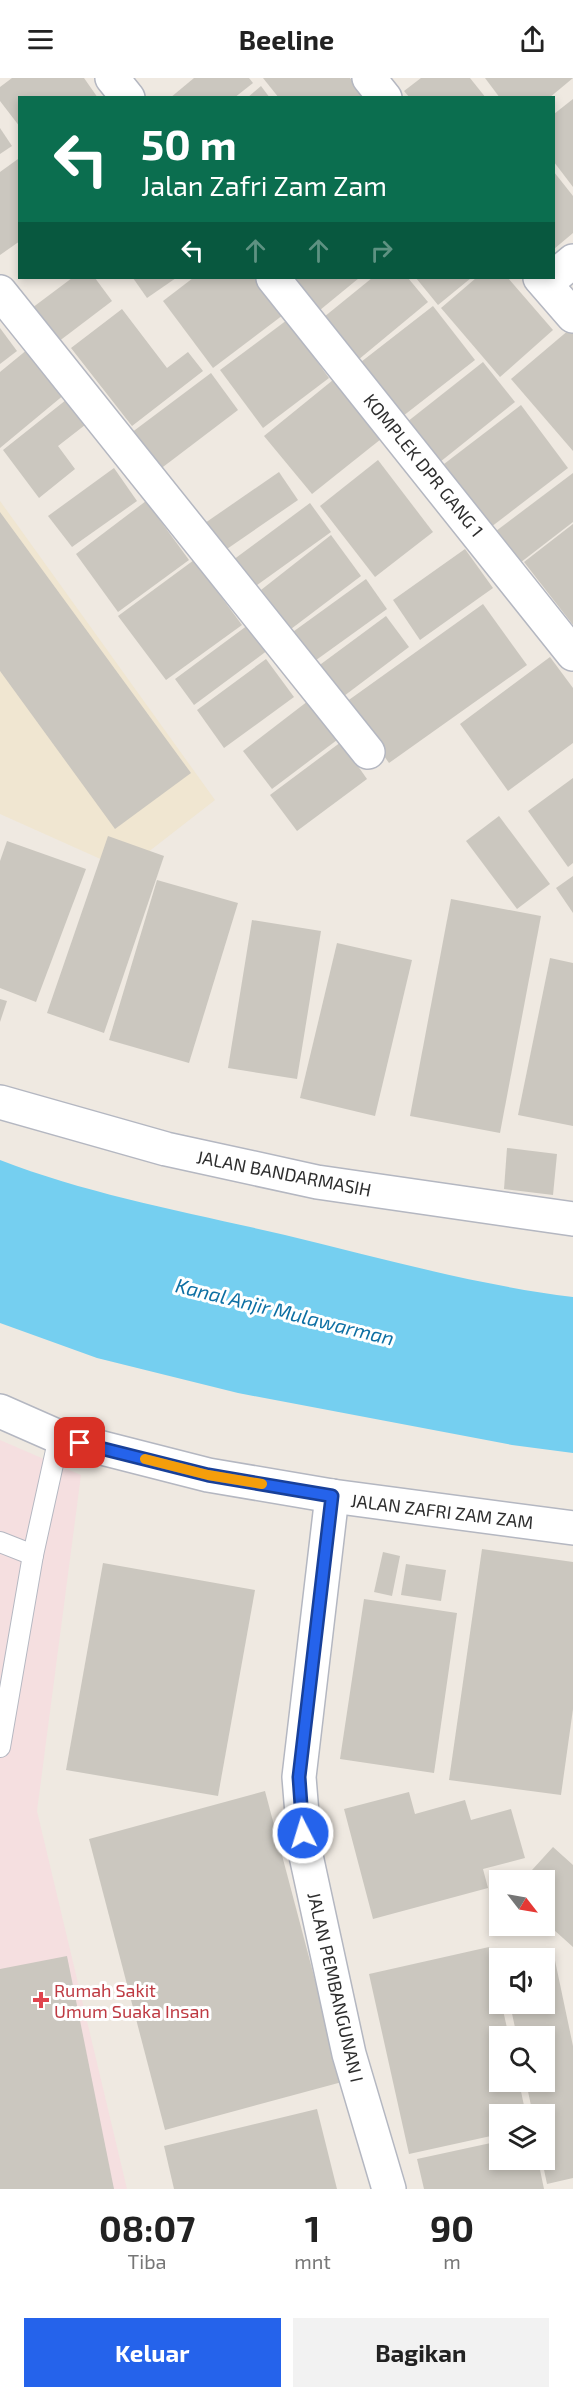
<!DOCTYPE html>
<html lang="id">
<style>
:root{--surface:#fff;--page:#f2f2f2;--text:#222;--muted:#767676;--accent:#2563eb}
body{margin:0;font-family:"Exo 2",sans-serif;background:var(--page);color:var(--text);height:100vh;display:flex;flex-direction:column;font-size:22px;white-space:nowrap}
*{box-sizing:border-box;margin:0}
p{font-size:20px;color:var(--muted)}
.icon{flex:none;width:33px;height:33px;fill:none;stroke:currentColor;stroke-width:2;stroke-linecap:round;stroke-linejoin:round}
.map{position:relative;height:2111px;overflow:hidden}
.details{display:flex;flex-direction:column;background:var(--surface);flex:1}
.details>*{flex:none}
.guide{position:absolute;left:18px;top:18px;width:537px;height:183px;border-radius:0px;box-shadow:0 3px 9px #0003;background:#0b6e4f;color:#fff;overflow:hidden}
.needle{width:39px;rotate:121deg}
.buttons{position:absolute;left:489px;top:1792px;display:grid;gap:12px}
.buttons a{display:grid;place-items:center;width:66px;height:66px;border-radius:0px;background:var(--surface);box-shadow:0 3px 9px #0003;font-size:30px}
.pin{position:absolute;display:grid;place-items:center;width:51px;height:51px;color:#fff;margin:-26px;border-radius:12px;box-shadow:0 3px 9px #0006}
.me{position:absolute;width:66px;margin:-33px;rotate:355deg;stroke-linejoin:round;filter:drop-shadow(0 0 4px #0008)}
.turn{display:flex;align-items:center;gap:21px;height:126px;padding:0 24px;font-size:27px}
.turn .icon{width:78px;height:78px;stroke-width:2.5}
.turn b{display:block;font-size:42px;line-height:51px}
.lanes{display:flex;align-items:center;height:57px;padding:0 24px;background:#0003;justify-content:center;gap:30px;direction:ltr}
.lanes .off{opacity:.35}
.eta{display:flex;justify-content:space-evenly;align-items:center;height:102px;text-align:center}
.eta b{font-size:36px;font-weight:700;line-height:42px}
.action{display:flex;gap:12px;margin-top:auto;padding:12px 24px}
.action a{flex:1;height:69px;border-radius:0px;background:var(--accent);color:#fff;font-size:24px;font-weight:700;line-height:69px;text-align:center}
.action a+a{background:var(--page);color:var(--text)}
header{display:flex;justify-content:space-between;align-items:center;height:78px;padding:0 24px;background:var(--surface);font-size:27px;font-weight:700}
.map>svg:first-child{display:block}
.education{fill:#f0e6d1}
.medical{fill:#f5dfe0}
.water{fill:#75cff0}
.building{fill:#cbc7bf}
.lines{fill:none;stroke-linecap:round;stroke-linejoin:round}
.service-casing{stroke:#b4b7c1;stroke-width:22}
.minor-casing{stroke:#b4b7c1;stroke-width:36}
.tertiary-casing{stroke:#b4b7c1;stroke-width:36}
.secondary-casing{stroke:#b4b7c1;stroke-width:36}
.service{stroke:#fff;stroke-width:20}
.minor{stroke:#fff;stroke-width:33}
.tertiary{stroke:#fff;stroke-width:33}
.secondary{stroke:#fff;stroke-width:33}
.route-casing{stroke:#184099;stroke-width:15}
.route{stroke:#2563eb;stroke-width:10}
.slow{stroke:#f59e0b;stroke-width:10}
.health-dot{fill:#e0444e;stroke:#fff;stroke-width:2}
.labels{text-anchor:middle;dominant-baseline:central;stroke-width:6;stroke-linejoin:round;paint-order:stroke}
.street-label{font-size:18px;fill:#2e2e2e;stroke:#fff}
.health-label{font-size:18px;fill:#be3a42;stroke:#fff;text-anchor:start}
.water-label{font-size:20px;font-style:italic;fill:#0d6fa3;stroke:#fff}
</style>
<header><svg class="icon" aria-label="menu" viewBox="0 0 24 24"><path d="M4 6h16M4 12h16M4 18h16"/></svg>Beeline<svg class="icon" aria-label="share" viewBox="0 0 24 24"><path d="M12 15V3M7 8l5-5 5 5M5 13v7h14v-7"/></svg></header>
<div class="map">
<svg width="573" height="2111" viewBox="0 0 573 2111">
<rect width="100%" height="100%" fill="#efe9e1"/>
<polygon class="education" points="0,423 215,722 125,792 0,736"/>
<polygon class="medical" points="0,1362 81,1397 37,1733 127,2111 0,2111"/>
<path class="water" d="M0 1082C90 1117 191 1135 285 1157 380 1180 476 1207 573 1219V1375L512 1367 238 1315 97 1280 0 1245Z"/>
<g class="building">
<polygon points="12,0 84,0 98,20 20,20 20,49 0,23 0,9"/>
<polygon points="194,0 249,0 253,5 234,20 170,20"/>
<polygon points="263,0 350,0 366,20 279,20"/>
<polygon points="421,0 470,0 486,20 410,20 404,13"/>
<polygon points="485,0 573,0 549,20 500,20"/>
<polygon points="261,8 270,20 247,20"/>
<polygon points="573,21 573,109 554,84 554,36"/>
<polygon points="0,50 12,68 0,76"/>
<polygon points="18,81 20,163 0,177 0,94"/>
<polygon points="554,94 573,118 573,155 554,171"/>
<polygon points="72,200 95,200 112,223 58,264 32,230"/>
<polygon points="133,200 176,200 147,220"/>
<polygon points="193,200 260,200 287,234 213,290 163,223"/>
<polygon points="294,200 359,200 320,232"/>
<polygon points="372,200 408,200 428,224 358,282 324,239"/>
<polygon points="416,200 471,200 438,227"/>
<polygon points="476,200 508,200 553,252 500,299 441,230"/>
<polygon points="433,228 475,282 403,338 361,284"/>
<polygon points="122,231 167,290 188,274 203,293 132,348 71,270"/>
<polygon points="287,242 329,300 263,350 220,292"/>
<polygon points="0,250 17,273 0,286"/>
<polygon points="570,251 573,255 573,373 511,301"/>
<polygon points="28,271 65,316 0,370 0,294"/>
<polygon points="483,284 515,324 440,384 407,344"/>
<polygon points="211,295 238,332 159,392 131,355"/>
<polygon points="333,302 381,361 312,416 264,358"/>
<polygon points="66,322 85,347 58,368 75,391 39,420 3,372"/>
<polygon points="521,327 568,390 491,449 444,386"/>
<polygon points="378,382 433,454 375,499 320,428"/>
<polygon points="114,390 137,423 72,469 48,438"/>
<polygon points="279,394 298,422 224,473 205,445"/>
<polygon points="573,395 573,444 516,488 492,456"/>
<polygon points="146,423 189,482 118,534 76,476"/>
<polygon points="310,425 331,454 253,510 233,482"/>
<polygon points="0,434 191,695 115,751 0,593"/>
<polygon points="573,446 573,547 524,484"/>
<polygon points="331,457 361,498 291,551 261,512"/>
<polygon points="465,471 493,510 420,562 393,522"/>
<polygon points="194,482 242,547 166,602 118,538"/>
<polygon points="366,501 387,531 312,585 290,556"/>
<polygon points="483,526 527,587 389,685 346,624"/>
<polygon points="386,538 409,569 340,621 317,589"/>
<polygon points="248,547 268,572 194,627 175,601"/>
<polygon points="550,579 573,610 573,665 508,713 460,646"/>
<polygon points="266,581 294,619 224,670 197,632"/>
<polygon points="308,623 337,662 272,711 243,673"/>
<polygon points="341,664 367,701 297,753 270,717"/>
<polygon points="573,700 573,785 568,789 528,733"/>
<polygon points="499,738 550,806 517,831 466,763"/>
<polygon points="108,758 164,778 104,955 47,935"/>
<polygon points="7,763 86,791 36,924 0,910 0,783"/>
<polygon points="573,798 573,835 556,810"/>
<polygon points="157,802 238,825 189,985 109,962"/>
<polygon points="451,821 541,838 500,1055 410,1038"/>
<polygon points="252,842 321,853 297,1001 228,990"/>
<polygon points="337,865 412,882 375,1038 300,1020"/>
<polygon points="550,880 573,885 573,1048 518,1037"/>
<polygon points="0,921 7,923 0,944"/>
<polygon points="507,1070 557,1076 553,1117 504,1111"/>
<polygon points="482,1471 573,1484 573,1631 561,1717 449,1702"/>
<polygon points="383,1474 400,1478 392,1518 374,1514"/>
<polygon points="103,1485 255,1512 218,1718 66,1692"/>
<polygon points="406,1486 446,1492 441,1523 401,1517"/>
<polygon points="364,1521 457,1535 434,1695 340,1681"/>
<polygon points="265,1713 342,2004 165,2052 89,1761"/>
<polygon points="409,1714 415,1736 465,1722 471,1742 511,1731 525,1780 483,1791 488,1810 373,1841 344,1731"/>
<polygon points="553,1769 573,1787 573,1869 544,1843 544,1803 522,1803"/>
<polygon points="489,1869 509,1959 500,1959 500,2004 519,2004 526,2037 500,2037 500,2056 409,2076 369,1896"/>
<polygon points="553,1873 573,1968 573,2100 547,2106 542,2082 544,2082 544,2037 533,2037 526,2004 544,2004 544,1959 517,1959 510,1926 544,1926 544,1881 521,1880"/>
<polygon points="67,1878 114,2111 0,2111 0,1891"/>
<polygon points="317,2031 337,2111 174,2111 164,2068"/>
<polygon points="500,2063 500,2082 538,2082 544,2111 424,2111 417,2081"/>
</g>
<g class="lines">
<defs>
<g id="service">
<polyline points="0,1464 33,1477 59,1359"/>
<polyline points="0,1669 33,1477"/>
</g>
<g id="minor">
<polyline points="112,0 128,20"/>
<polyline points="369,0 385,20"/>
<polyline points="554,199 573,183"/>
<polyline points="273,200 573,576"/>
<polyline points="540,200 573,238"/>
<polyline points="0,214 368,674"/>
<polyline points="332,1418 299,1699 305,1773 349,1976 389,2111"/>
</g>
<polyline id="tertiary" points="0,1024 166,1071 317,1104 573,1141"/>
<polyline id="secondary" points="0,1333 59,1359 208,1397 332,1418 573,1450"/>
</defs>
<use href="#service" class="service-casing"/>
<use href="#minor" class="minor-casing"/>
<use href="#tertiary" class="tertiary-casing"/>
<use href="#secondary" class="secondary-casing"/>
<use href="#service" class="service"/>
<use href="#minor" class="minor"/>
<use href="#tertiary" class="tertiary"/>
<use href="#secondary" class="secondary"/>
</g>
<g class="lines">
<defs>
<polyline id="route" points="80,1365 208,1397 332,1418 299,1699 303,1755"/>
</defs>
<use href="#route" class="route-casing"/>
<use href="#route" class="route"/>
<polyline class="slow" points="145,1381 208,1397 262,1406"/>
</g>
<path class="health-dot" d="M38 1913h6v6h6v6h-6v6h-6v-6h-6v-6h6z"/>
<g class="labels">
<g class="street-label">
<text transform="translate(424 387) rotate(51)">KOMPLEK DPR GANG 1</text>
<text transform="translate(284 1095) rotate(11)">JALAN BANDARMASIH</text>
<text transform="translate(442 1433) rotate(7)">JALAN ZAFRI ZAM ZAM</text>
<text transform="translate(336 1909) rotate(77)">JALAN PEMBANGUNAN I</text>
</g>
<g class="health-label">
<text x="54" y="1912">Rumah Sakit<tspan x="54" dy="21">Umum Suaka Insan</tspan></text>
</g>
<g class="water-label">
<text transform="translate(285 1233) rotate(14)">Kanal Anjir Mulawarman</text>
</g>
</g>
</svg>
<div class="buttons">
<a><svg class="needle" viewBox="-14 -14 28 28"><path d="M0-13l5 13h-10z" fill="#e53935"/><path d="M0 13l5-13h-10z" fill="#767676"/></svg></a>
<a><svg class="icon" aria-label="sound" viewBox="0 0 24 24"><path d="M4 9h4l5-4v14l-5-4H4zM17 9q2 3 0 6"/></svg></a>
<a><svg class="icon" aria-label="search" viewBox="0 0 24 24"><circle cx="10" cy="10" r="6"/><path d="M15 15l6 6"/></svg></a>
<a><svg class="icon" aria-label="layers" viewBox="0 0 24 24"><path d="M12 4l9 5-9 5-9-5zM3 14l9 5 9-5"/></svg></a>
</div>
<div class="pin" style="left:80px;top:1365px;background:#d93025"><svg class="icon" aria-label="arrive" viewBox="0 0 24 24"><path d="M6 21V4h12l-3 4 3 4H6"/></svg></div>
<svg class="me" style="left:303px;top:1755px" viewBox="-20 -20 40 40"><circle r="17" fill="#2563eb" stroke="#fff" stroke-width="3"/><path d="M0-11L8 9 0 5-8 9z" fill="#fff"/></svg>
<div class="guide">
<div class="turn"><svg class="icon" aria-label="left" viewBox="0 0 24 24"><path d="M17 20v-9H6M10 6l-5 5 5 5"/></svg><div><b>50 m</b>Jalan Zafri Zam Zam</div></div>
<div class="lanes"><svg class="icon" aria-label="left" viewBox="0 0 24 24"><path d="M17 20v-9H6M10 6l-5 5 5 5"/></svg><svg class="icon off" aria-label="ahead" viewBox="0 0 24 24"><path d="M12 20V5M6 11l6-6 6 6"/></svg><svg class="icon off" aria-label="ahead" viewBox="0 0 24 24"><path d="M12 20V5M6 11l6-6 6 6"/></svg><svg class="icon off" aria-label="right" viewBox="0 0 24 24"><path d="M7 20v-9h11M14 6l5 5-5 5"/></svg></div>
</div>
</div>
<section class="details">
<div class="eta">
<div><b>08:07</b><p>Tiba</p></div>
<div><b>1</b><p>mnt</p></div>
<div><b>90</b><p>m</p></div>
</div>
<div class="action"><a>Keluar</a><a>Bagikan</a></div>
</section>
